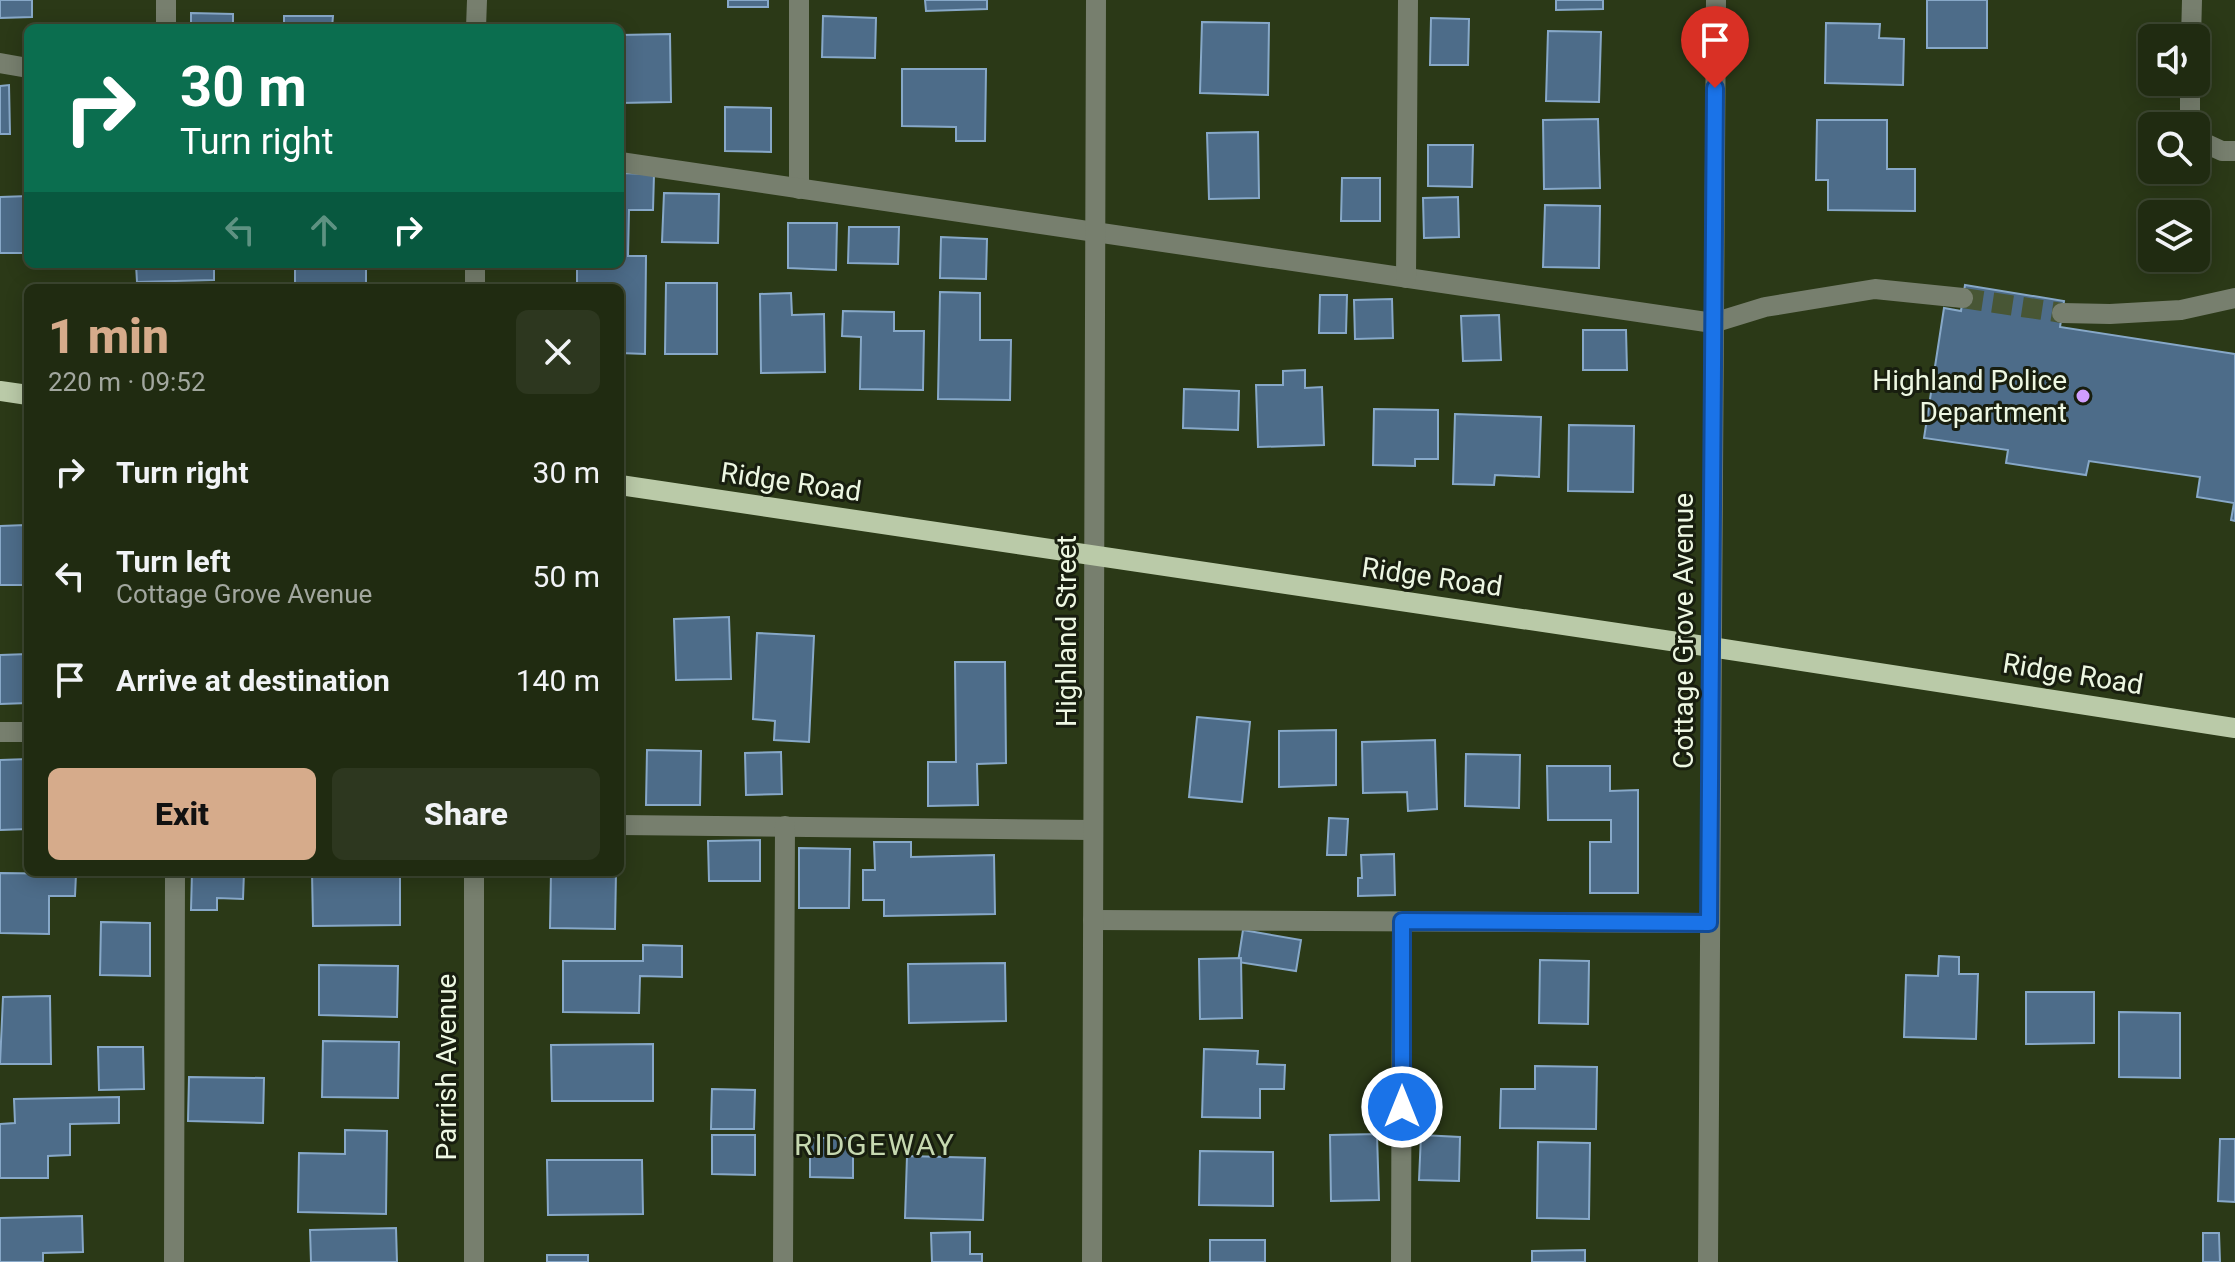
<!DOCTYPE html>
<meta charset="utf-8">
<style>
:root{--surface:#202b11;--page:#2d371f;--text:#f1f3f6;--muted:#a2a79f;--line:#3d4731;--accent:#d6ab8b}
body{margin:0;font-family:Roboto,sans-serif;background:var(--page);color:var(--text);height:100vh;display:flex;flex-direction:column;font-size:30px;white-space:nowrap}
*{box-sizing:border-box;margin:0}
p{font-size:26px;color:var(--muted)}
.icon{flex:none;width:44px;height:44px;fill:none;stroke:currentColor;stroke-width:2;stroke-linecap:round;stroke-linejoin:round}
.map{position:relative;flex:1;overflow:hidden}
.drawer{position:absolute;left:24px;top:284px;width:600px;height:592px;display:flex;flex-direction:column;background:var(--surface);border-radius:12px;box-shadow:0 4px 20px #0003,0 0 0 2px var(--line)}
.drawer>*{flex:none}
.hud{position:absolute;left:24px;top:24px;width:600px;height:244px;border-radius:12px;box-shadow:0 4px 20px #0003,0 0 0 2px var(--line);background:#0b6e4f;color:#fff;overflow:hidden}
.controls{position:absolute;left:2138px;top:24px;display:grid;gap:16px}
.controls a{display:grid;place-items:center;width:72px;height:72px;border-radius:12px;background:var(--surface);box-shadow:0 4px 20px #0003,0 0 0 2px var(--line);font-size:40px}
.pin{position:absolute;display:grid;place-items:center;width:68px;height:68px;color:#fff;margin:-82px -34px;border-radius:50% 50% 50% 0;rotate:-45deg;box-shadow:0 0 8px #0007}
.pin .icon{rotate:45deg}
.me{position:absolute;width:88px;margin:-44px;rotate:0deg;stroke-linejoin:round;filter:drop-shadow(0 0 6px #0008)}
.turn{display:flex;align-items:center;gap:28px;height:168px;padding:0 24px;font-size:36px}
.turn .icon{width:104px;height:104px;stroke-width:2.5}
.turn b{display:block;font-size:56px;line-height:68px}
.lanes{display:flex;align-items:center;height:76px;padding:0 24px;background:#0003;justify-content:center;gap:40px;direction:ltr}
.lanes .off{opacity:.35}
.round{display:grid;place-items:center;flex:none;width:84px;height:84px;border-radius:12px;background:var(--page)}
.overview{display:flex;align-items:center;justify-content:space-between;height:136px;padding:0 24px}
h1{font-size:48px;font-weight:800;line-height:60px;color:var(--accent)}
.primary-button{display:flex;gap:16px;margin-top:auto;padding:16px 24px}
.primary-button a{flex:1;height:92px;border-radius:12px;background:var(--accent);color:#111;font-size:32px;font-weight:800;line-height:92px;text-align:center}
.primary-button a+a{background:var(--page);color:var(--text)}
ul{padding:0;list-style:none}
li{display:flex;align-items:center;gap:24px;height:104px;padding:0 24px}
li div{flex:1}
li b{display:block;font-size:30px}
li em{font-style:normal}
.map>svg:first-child{display:block}
.building{fill:#4d6c89;stroke:#87a8c8;stroke-width:2}
.lines{fill:none;stroke-linecap:round;stroke-linejoin:round}
.minor-tunnel{stroke:#485635;stroke-width:20;stroke-dasharray:20 10;stroke-linecap:butt}
.minor{stroke:#777f6e;stroke-width:20}
.major{stroke:#bacaa8;stroke-width:20}
.route-casing{stroke:#114b97;stroke-width:20}
.route{stroke:#1a73e8;stroke-width:14}
.poi-dot{fill:#d09dfe;stroke:#181e0f;stroke-width:3}
.labels{text-anchor:middle;dominant-baseline:central;stroke-width:6;stroke-linejoin:round;paint-order:stroke}
.poi-label{font-size:28px;fill:#edf7e2;stroke:#181e0f;text-anchor:end}
.street-label{font-size:28px;fill:#edf7e2;stroke:#181e0f}
.neighbourhood-label{font-size:30px;letter-spacing:2px;fill:#c6d8b0;stroke:#181e0f}
</style>
<div class="map">
<svg width="2235" height="1262" viewBox="0 0 2235 1262">
<rect width="100%" height="100%" fill="#2b3917"/>
<g class="building">
<polygon points="0,0 32,0 32,17 0,18"/>
<rect x="728" y="0" width="40" height="7"/>
<polygon points="925,0 987,0 987,9 926,11"/>
<polygon points="1556,0 1603,0 1603,9 1556,10"/>
<rect x="1927" y="0" width="60" height="48"/>
<polygon points="191,13 233,14 233,28 191,28"/>
<polygon points="284,16 333,16 332,28 284,28"/>
<polygon points="823,16 876,18 875,58 822,57"/>
<polygon points="1431,18 1469,19 1468,65 1430,65"/>
<polygon points="1202,22 1269,23 1268,95 1200,93"/>
<polygon points="1826,23 1880,24 1879,38 1904,39 1903,85 1825,83"/>
<polygon points="1548,31 1601,32 1599,102 1546,101"/>
<polygon points="670,34 671,102 620,103 620,35"/>
<polygon points="902,69 986,69 985,141 956,141 956,127 902,126"/>
<polygon points="9,85 10,134 0,134 0,86"/>
<polygon points="725,107 771,108 771,152 725,151"/>
<polygon points="1598,119 1600,188 1544,189 1543,120"/>
<polygon points="1817,120 1887,120 1887,169 1915,169 1915,211 1828,210 1828,180 1816,180"/>
<polygon points="1258,132 1259,198 1209,199 1207,133"/>
<polygon points="1428,145 1473,145 1472,187 1428,186"/>
<polygon points="620,173 654,174 653,210 629,210 628,256 646,256 645,354 620,353 620,288 577,288 577,264 620,264"/>
<polygon points="1342,178 1380,178 1380,221 1341,221"/>
<polygon points="664,193 719,194 718,243 662,242"/>
<polygon points="28,196 28,253 0,253 0,197"/>
<polygon points="1458,197 1459,237 1424,238 1423,198"/>
<polygon points="1545,205 1600,206 1599,268 1543,267"/>
<polygon points="788,223 837,223 836,270 788,268"/>
<polygon points="849,227 899,227 898,264 848,263"/>
<polygon points="941,237 987,239 986,279 940,278"/>
<polygon points="136,264 214,264 214,280 137,282"/>
<polygon points="312,264 366,264 366,288 295,288 295,269 312,269"/>
<polygon points="666,283 717,283 717,354 665,354"/>
<polygon points="1965,285 2064,301 2060,327 2235,354 2235,521 2231,520 2234,503 2197,497 2200,477 2089,461 2086,475 2006,463 2008,450 1924,438 1944,308 1961,311"/>
<polygon points="940,292 980,293 980,340 1011,340 1010,400 938,399"/>
<polygon points="791,293 792,315 824,314 825,372 761,373 760,294"/>
<polygon points="1320,295 1347,295 1346,333 1319,333"/>
<polygon points="1392,299 1393,338 1355,339 1354,300"/>
<polygon points="843,311 894,312 894,331 924,331 923,390 860,389 861,337 842,336"/>
<polygon points="1499,315 1501,360 1463,361 1461,316"/>
<polygon points="1583,330 1626,330 1627,370 1583,370"/>
<polygon points="1305,370 1305,388 1322,387 1324,445 1258,447 1256,385 1283,385 1283,371"/>
<polygon points="1184,389 1239,391 1238,430 1183,428"/>
<polygon points="1374,409 1438,410 1438,459 1415,459 1415,466 1373,465"/>
<polygon points="1455,414 1541,417 1539,477 1495,475 1494,485 1453,484"/>
<polygon points="1569,425 1634,426 1633,492 1568,491"/>
<polygon points="25,525 26,585 0,585 0,526"/>
<polygon points="729,617 731,679 676,680 674,619"/>
<polygon points="757,633 814,636 809,742 774,740 775,721 753,719"/>
<polygon points="28,654 28,703 0,704 0,655"/>
<polygon points="955,662 1005,662 1006,763 977,764 978,805 928,806 928,762 956,762"/>
<polygon points="1197,717 1250,722 1242,802 1189,797"/>
<polygon points="1336,730 1336,785 1279,787 1279,731"/>
<polygon points="1435,740 1437,809 1408,811 1407,792 1363,793 1362,742"/>
<polygon points="647,750 701,751 700,805 646,805"/>
<polygon points="781,752 782,794 746,795 745,753"/>
<polygon points="1466,754 1520,755 1519,808 1465,806"/>
<polygon points="28,759 28,829 0,830 0,760"/>
<polygon points="1547,766 1610,766 1610,791 1638,790 1638,893 1590,893 1590,842 1611,842 1611,820 1548,820"/>
<polygon points="1329,818 1348,819 1346,855 1327,855"/>
<polygon points="760,840 760,881 709,881 708,841"/>
<polygon points="874,842 911,842 911,857 994,855 995,914 884,916 884,900 863,900 863,870 875,870"/>
<polygon points="799,848 850,849 849,908 799,908"/>
<polygon points="1394,854 1395,895 1358,896 1358,878 1362,878 1361,855"/>
<polygon points="192,872 244,872 243,899 217,898 217,910 191,910"/>
<polygon points="312,872 400,872 400,925 313,926"/>
<polygon points="551,872 616,872 615,929 550,928"/>
<polygon points="0,873 76,874 75,896 49,896 49,934 0,933"/>
<polygon points="101,922 150,923 150,976 100,975"/>
<polygon points="1243,930 1301,940 1296,971 1238,962"/>
<polygon points="643,945 682,946 682,977 640,976 639,1013 563,1012 563,961 643,961"/>
<polygon points="1939,956 1959,957 1959,974 1978,974 1976,1039 1904,1037 1906,975 1938,976"/>
<polygon points="1241,958 1242,1018 1200,1019 1199,959"/>
<polygon points="1540,960 1589,961 1588,1024 1539,1023"/>
<polygon points="1005,963 1006,1021 909,1023 908,964"/>
<polygon points="319,965 398,966 397,1017 319,1015"/>
<polygon points="2026,992 2094,992 2094,1043 2026,1044"/>
<polygon points="50,996 51,1064 0,1064 3,997"/>
<polygon points="2119,1012 2180,1013 2180,1078 2119,1077"/>
<polygon points="323,1041 399,1042 398,1098 322,1097"/>
<polygon points="653,1044 653,1101 552,1101 551,1045"/>
<polygon points="98,1047 143,1047 144,1089 99,1090"/>
<polygon points="1204,1049 1258,1051 1257,1064 1285,1065 1284,1089 1260,1089 1260,1118 1202,1117"/>
<polygon points="1535,1066 1597,1067 1596,1129 1500,1128 1501,1089 1535,1089"/>
<polygon points="189,1077 264,1078 263,1123 188,1121"/>
<polygon points="712,1089 755,1090 754,1129 711,1129"/>
<polygon points="119,1097 119,1123 70,1124 70,1155 48,1156 48,1178 0,1178 0,1124 15,1123 14,1099"/>
<polygon points="345,1130 387,1131 386,1214 298,1212 299,1153 345,1154"/>
<polygon points="1377,1134 1379,1200 1331,1201 1330,1135"/>
<polygon points="712,1135 755,1135 755,1175 712,1174"/>
<polygon points="1421,1135 1460,1137 1459,1181 1419,1180"/>
<polygon points="810,1138 853,1138 853,1178 810,1177"/>
<polygon points="2220,1139 2235,1139 2235,1202 2218,1201"/>
<polygon points="1538,1142 1590,1143 1589,1219 1537,1218"/>
<polygon points="1200,1151 1273,1152 1273,1206 1199,1205"/>
<polygon points="907,1156 985,1158 983,1220 905,1218"/>
<polygon points="547,1160 642,1160 643,1214 548,1215"/>
<polygon points="82,1216 83,1252 43,1253 43,1262 0,1262 0,1218"/>
<polygon points="396,1228 397,1262 311,1262 310,1230"/>
<polygon points="970,1232 970,1254 982,1254 982,1262 932,1262 931,1233"/>
<polygon points="2203,1233 2219,1233 2220,1262 2203,1262"/>
<rect x="1210" y="1240" width="55" height="22"/>
<polygon points="1585,1250 1585,1262 1532,1262 1532,1251"/>
<rect x="547" y="1255" width="41" height="7"/>
</g>
<g class="lines">
<polyline class="minor-tunnel" points="1963,298 2062,313"/>
<g class="minor">
<polyline points="799,0 799,189"/>
<polyline points="166,28 166,0"/>
<polyline points="476,28 477,0"/>
<polyline points="2191,38 2192,0"/>
<polyline points="0,63 28,68"/>
<polyline points="2190,82 2190,112 2194,126"/>
<polyline points="2196,134 2198,140 2222,151 2235,151"/>
<polyline points="620,162 1713,323 1765,307 1875,289 1963,298"/>
<polyline points="1406,278 1408,0"/>
<polyline points="475,288 475,264"/>
<polyline points="2062,313 2110,314 2181,310 2235,298"/>
<polyline points="0,732 28,732"/>
<polyline points="620,825 1093,830"/>
<polyline points="474,872 474,1262"/>
<polyline points="1093,920 1709,923"/>
<polyline points="174,1262 175,872"/>
<polyline points="783,1262 785,826"/>
<polyline points="1092,1262 1096,0"/>
<polyline points="1401,1262 1402,921"/>
<polyline points="1708,1262 1716,0"/>
</g>
<g class="major">
<polyline points="0,391 28,395"/>
<polyline points="620,485 1711,647 2235,728"/>
</g>
</g>
<g class="lines">
<defs>
<polyline id="route" points="1402,1107 1402,921 1709,923 1715,88"/>
</defs>
<use href="#route" class="route-casing"/>
<use href="#route" class="route"/>
</g>
<circle class="poi-dot" cx="2083" cy="396" r="8"/>
<g class="labels">
<g class="poi-label">
<text x="2067" y="380">Highland Police<tspan x="2067" dy="32">Department</tspan></text>
</g>
<g class="street-label">
<text transform="translate(791 482) rotate(8)">Ridge Road</text>
<text transform="translate(1432 577) rotate(8)">Ridge Road</text>
<text transform="translate(1066 631) rotate(-90)">Highland Street</text>
<text transform="translate(1683 631) rotate(-90)">Cottage Grove Avenue</text>
<text transform="translate(2073 674) rotate(9)">Ridge Road</text>
<text transform="translate(446 1067) rotate(-90)">Parrish Avenue</text>
</g>
<g class="neighbourhood-label">
<text x="875" y="1144">RIDGEWAY</text>
</g>
</g>
</svg>
<div class="controls">
<a><svg class="icon" aria-label="sound" viewBox="0 0 24 24"><path d="M4 9h4l5-4v14l-5-4H4zM17 9q2 3 0 6"/></svg></a>
<a><svg class="icon" aria-label="search" viewBox="0 0 24 24"><circle cx="10" cy="10" r="6"/><path d="M15 15l6 6"/></svg></a>
<a><svg class="icon" aria-label="layers" viewBox="0 0 24 24"><path d="M12 4l9 5-9 5-9-5zM3 14l9 5 9-5"/></svg></a>
</div>
<div class="pin" style="left:1715px;top:88px;background:#d93025"><svg class="icon" aria-label="arrive" viewBox="0 0 24 24"><path d="M6 21V4h12l-3 4 3 4H6"/></svg></div>
<svg class="me" style="left:1402px;top:1107px" viewBox="-20 -20 40 40"><circle r="17" fill="#1a73e8" stroke="#fff" stroke-width="3"/><path d="M0-11L8 9 0 5-8 9z" fill="#fff"/></svg>
<div class="hud">
<div class="turn"><svg class="icon" aria-label="right" viewBox="0 0 24 24"><path d="M7 20v-9h11M14 6l5 5-5 5"/></svg><div><b>30 m</b>Turn right</div></div>
<div class="lanes"><svg class="icon off" aria-label="left" viewBox="0 0 24 24"><path d="M17 20v-9H6M10 6l-5 5 5 5"/></svg><svg class="icon off" aria-label="ahead" viewBox="0 0 24 24"><path d="M12 20V5M6 11l6-6 6 6"/></svg><svg class="icon" aria-label="right" viewBox="0 0 24 24"><path d="M7 20v-9h11M14 6l5 5-5 5"/></svg></div>
</div>
<section class="drawer">
<div class="overview"><div><h1>1 min</h1><p>220 m · 09:52</p></div><a class="round"><svg class="icon" aria-label="close" viewBox="0 0 24 24"><path d="M6 6l12 12M18 6L6 18"/></svg></a></div>
<ul>
<li><svg class="icon" aria-label="right" viewBox="0 0 24 24"><path d="M7 20v-9h11M14 6l5 5-5 5"/></svg><div><b>Turn right</b></div><em>30 m</em></li>
<li><svg class="icon" aria-label="left" viewBox="0 0 24 24"><path d="M17 20v-9H6M10 6l-5 5 5 5"/></svg><div><b>Turn left</b><p>Cottage Grove Avenue</p></div><em>50 m</em></li>
<li><svg class="icon" aria-label="arrive" viewBox="0 0 24 24"><path d="M6 21V4h12l-3 4 3 4H6"/></svg><div><b>Arrive at destination</b></div><em>140 m</em></li>
</ul>
<div class="primary-button"><a>Exit</a><a>Share</a></div>
</section>
</div>
